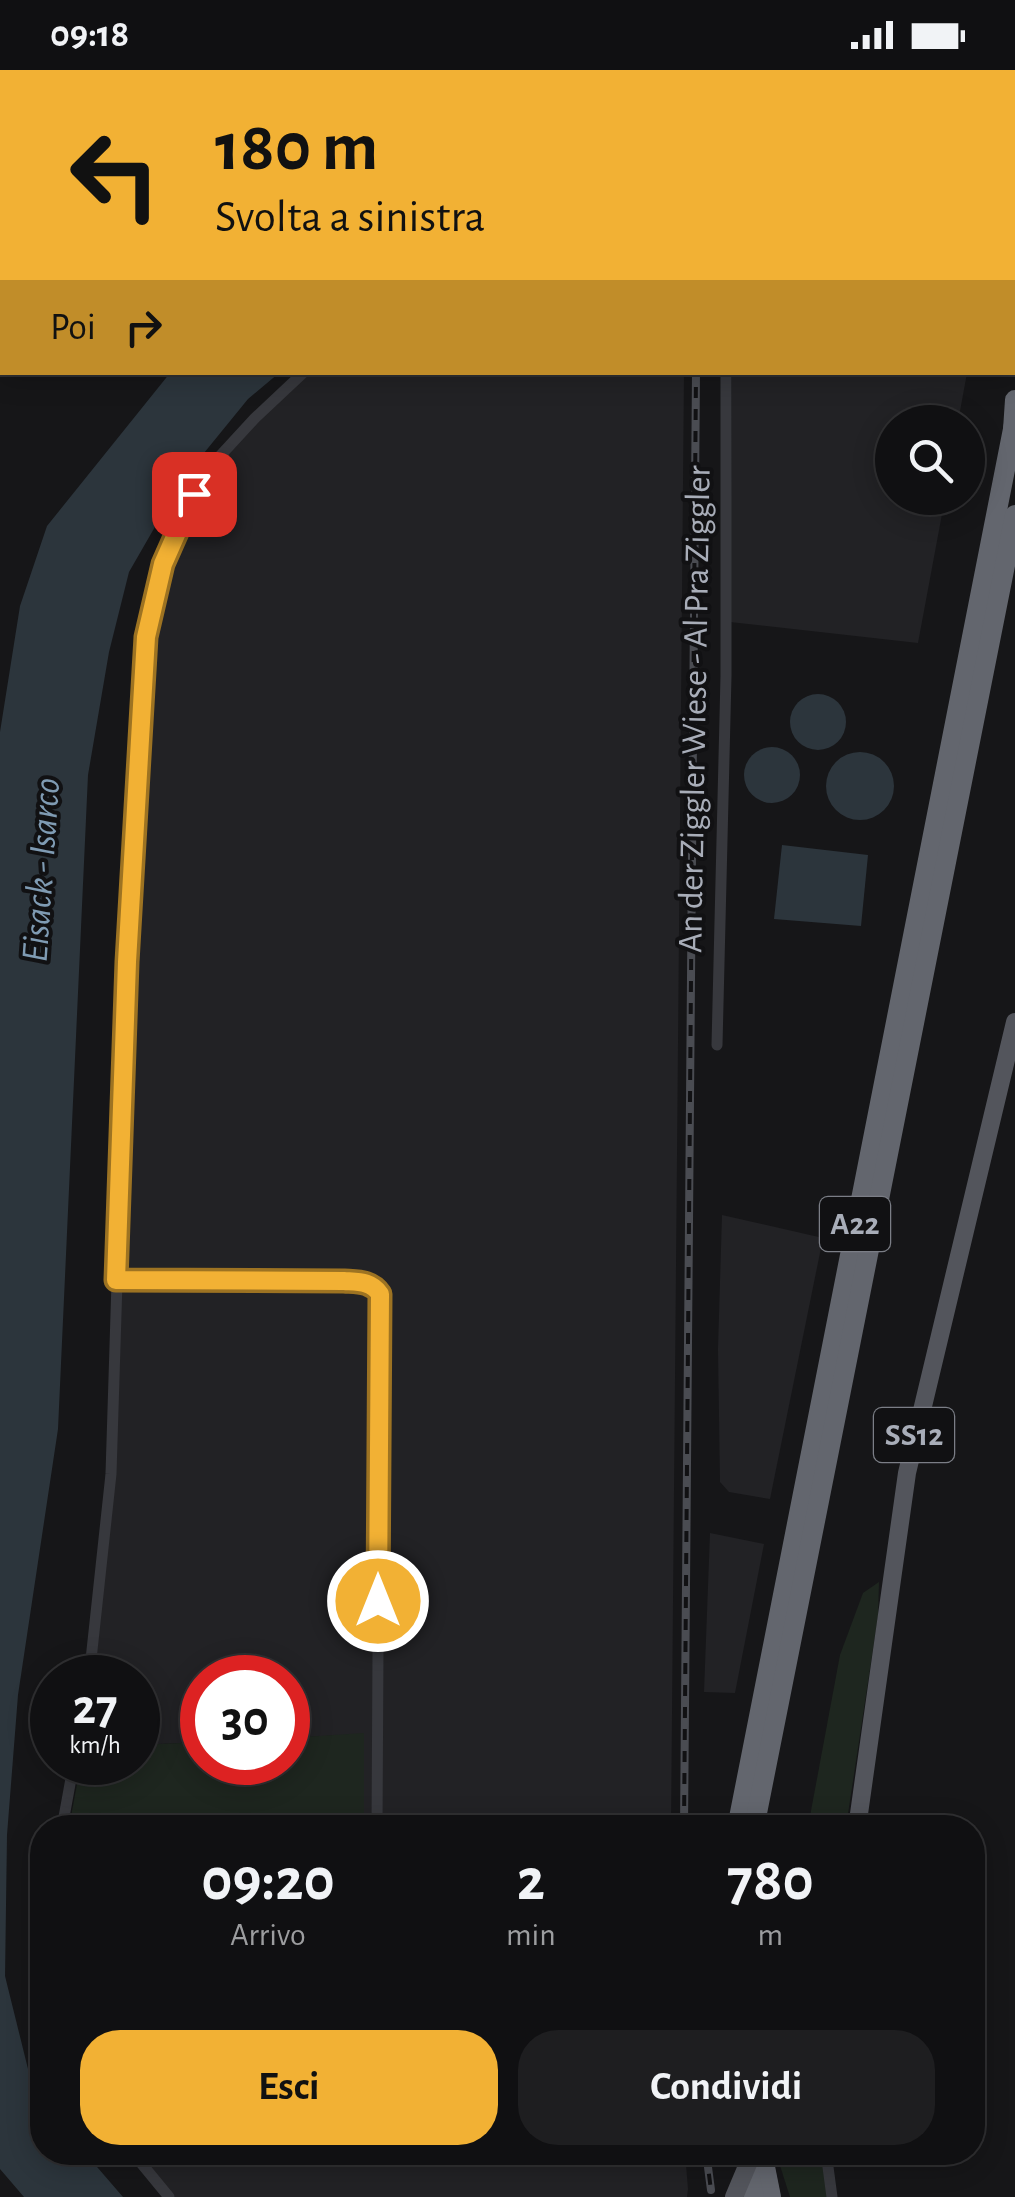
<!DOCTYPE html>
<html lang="it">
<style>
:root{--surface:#101012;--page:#1e1e20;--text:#f1f3f6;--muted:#9c9d9f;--line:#303032;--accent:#f2b134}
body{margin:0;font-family:"Alegreya Sans",sans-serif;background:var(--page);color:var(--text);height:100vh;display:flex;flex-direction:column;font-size:38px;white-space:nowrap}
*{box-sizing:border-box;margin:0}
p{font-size:32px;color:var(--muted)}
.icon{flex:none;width:55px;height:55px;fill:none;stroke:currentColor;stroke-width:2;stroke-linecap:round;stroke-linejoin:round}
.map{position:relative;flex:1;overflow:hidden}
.drawer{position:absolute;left:30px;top:1745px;width:955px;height:350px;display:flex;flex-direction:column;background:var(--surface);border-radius:40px;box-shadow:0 5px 25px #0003,0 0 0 2px var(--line)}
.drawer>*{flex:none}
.banner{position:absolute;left:0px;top:0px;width:1015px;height:305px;box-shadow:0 5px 25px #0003,0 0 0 2px var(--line);background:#f2b134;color:#111;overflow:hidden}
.fabs{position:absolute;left:875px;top:335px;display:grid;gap:20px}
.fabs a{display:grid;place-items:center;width:110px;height:110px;border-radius:50%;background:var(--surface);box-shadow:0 5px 25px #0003,0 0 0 2px var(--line);font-size:50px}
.speed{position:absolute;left:30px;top:1585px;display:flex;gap:20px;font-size:50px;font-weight:700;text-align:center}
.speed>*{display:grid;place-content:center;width:130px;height:130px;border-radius:50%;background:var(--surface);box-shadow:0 5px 25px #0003,0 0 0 2px var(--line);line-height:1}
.speed small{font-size:25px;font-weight:400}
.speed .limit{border:15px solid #d22;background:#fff;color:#111}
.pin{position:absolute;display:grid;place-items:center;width:85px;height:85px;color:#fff;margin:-42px;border-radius:20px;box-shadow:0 5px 15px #0006}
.me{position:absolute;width:110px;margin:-55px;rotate:0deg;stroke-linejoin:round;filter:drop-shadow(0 0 8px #0008)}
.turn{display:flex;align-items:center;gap:35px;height:210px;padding:0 50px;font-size:45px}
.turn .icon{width:130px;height:130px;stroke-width:2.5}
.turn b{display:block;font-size:70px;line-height:85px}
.then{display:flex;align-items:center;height:95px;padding:0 50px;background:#0003;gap:20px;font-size:38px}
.eta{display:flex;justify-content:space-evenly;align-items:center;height:170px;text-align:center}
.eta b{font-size:60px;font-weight:700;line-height:70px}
.action{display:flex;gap:20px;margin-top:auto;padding:20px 50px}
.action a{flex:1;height:115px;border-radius:40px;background:var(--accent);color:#111;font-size:40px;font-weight:700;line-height:115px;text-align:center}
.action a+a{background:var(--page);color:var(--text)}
.status{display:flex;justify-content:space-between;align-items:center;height:70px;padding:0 50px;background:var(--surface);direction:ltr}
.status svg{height:28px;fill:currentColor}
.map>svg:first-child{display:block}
.built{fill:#222225}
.green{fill:#1e261f}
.water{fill:#2c353c}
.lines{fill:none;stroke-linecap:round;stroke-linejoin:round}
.minor{stroke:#37383d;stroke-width:11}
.tertiary{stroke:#37383d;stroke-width:14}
.primary{stroke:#53555c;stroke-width:18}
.motorway{stroke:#63666e;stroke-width:20}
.rail-casing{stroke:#4a4c52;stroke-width:8}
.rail{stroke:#111113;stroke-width:4;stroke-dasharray:11;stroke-linecap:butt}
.primary-bridge{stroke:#53555c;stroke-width:18}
.route-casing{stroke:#9d7322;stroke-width:25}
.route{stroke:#f2b134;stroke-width:18}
.labels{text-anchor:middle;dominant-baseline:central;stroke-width:8;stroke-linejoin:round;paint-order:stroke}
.shield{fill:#111113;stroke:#7b7e86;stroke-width:2.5}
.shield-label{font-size:32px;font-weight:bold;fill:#a8adb8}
.street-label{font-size:35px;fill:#a8adb8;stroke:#111113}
.water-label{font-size:38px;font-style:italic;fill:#7f9bb3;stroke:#111113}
</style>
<div class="status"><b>09:18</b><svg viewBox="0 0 49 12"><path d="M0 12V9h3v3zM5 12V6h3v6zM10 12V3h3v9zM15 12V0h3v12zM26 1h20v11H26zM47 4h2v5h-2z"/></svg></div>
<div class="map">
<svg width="1015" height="2127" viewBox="0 0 1015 2127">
<rect width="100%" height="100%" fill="#161618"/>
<g class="built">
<polygon points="304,303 684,303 671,1757 364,1757 364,1664 288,1668 288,1608 202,1608 202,1672 138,1675 138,1608 89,1608 100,1520 146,567 163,493 220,386"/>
<polygon points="732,303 967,303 958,352 892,352 892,428 945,428 918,573 730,552"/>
<polygon points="722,1145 823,1168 770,1429 729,1422 720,1412 718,1279"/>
<polygon points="710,1463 764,1474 735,1623 704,1622"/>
<polygon points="139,2082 685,2083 688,2119 687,2127 169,2127"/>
</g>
<g class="green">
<polygon points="879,1512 878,1546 846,1757 808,1757 840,1585 863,1523"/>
<polygon points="364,1663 364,1757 69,1757 81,1693 138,1692 138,1675 202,1672 202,1692 288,1692 288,1668"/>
<polygon points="776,2083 823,2083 827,2127 790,2127"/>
</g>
<g class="water">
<polygon points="170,303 279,303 248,329 182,410 129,502 109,582 88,705 58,1359 18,1625 7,1765 5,1906 29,2003 42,2026 42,2082 85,2083 123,2127 24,2127 0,2099 0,662 20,536 47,456"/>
<circle cx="818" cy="652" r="28"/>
<circle cx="772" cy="705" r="28"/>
<circle cx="860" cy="716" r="34"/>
<polygon points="782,775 868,785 861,856 774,849"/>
</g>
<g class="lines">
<g class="minor">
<polyline points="896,2 897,0"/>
<polyline points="1012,2 1013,0"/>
<polyline points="717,975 726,606 726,302"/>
<polyline points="116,1210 344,1211 368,1213 380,1224 377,1758"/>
<polyline points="89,1608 111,1404 127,892 146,567 163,493 194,423 220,386 255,348 304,302"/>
<polyline points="62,1758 74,1692"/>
<polyline points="132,2082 169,2127"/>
<polyline points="826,2082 832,2127"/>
</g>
<g class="tertiary">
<polyline points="666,2 667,0"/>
<polyline points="911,2 912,0"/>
</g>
<polyline class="primary" points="857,1758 907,1403 1015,952"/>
<g class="motorway">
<polyline points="1012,83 1015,71"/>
<polyline points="1012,193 1015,203"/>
<polyline points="1013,360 1015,330"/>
<polyline points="737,1758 1015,349"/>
<polyline points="754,1758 1015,445"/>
<polyline points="762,2082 771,2127"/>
<polyline points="745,2084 754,2127"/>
</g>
<defs>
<g id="rail">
<polyline points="705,2 705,0"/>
<polyline points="684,1758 696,302"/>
<polyline points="706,2082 711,2120"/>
</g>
</defs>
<use href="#rail" class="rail-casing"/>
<use href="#rail" class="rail"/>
<polyline class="primary-bridge" points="734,2127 753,2082"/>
</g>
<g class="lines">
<defs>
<path id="route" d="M194 424 163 494 146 567 127 892 116 1210 344 1211C359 1212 371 1211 380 1224L378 1531"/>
</defs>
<use href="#route" class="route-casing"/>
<use href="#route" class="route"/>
</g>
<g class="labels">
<g class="shield">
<rect x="820" y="1127" width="70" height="54" rx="8"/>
<rect x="874" y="1338" width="80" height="54" rx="8"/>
</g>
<g class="shield-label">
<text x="855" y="1154">A22</text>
<text x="914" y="1365">SS12</text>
</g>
<g class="street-label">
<text transform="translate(695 639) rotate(-89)">An der Ziggler Wiese - Al Pra Ziggler</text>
</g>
<g class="water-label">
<text transform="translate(42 800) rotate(-86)">Eisack - Isarco</text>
</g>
</g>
</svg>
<div class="fabs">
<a><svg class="icon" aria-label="search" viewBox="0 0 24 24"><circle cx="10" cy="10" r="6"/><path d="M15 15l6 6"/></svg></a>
</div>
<div class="speed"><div>27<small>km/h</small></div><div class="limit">30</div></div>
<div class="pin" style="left:194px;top:424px;background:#d93025"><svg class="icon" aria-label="arrive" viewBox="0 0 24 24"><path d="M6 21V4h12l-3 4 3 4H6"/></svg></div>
<svg class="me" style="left:378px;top:1531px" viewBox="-20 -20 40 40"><circle r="17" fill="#f2b134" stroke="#fff" stroke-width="3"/><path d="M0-11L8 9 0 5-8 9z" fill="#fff"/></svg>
<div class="banner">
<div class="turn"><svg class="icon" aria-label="left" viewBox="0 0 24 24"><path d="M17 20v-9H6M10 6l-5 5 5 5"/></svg><div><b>180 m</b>Svolta a sinistra</div></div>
<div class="then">Poi<svg class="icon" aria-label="right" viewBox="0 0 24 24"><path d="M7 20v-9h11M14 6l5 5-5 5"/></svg></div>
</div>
<section class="drawer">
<div class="eta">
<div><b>09:20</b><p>Arrivo</p></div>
<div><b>2</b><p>min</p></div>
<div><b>780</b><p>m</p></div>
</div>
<div class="action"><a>Esci</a><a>Condividi</a></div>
</section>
</div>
